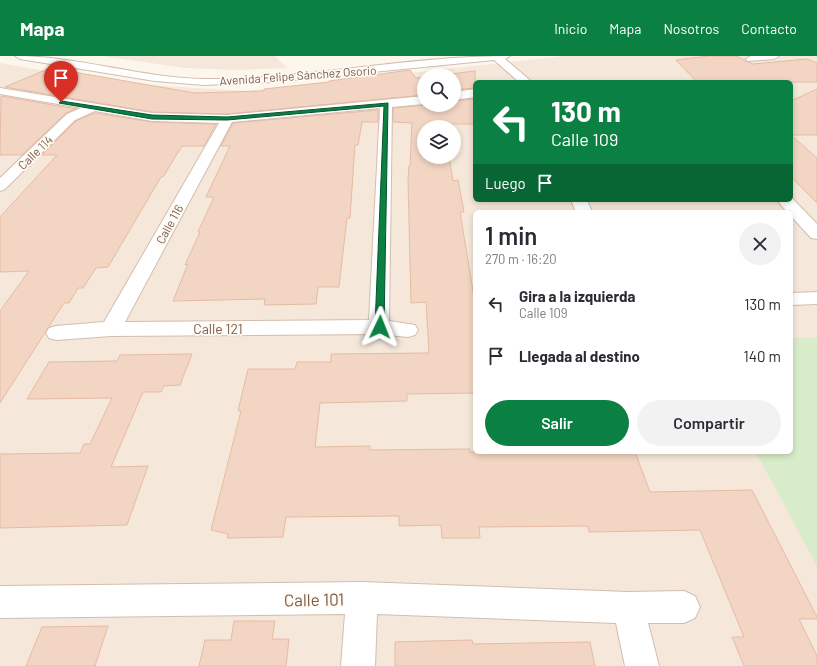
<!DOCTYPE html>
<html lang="es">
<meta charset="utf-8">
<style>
:root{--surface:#fff;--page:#f2f2f3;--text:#2b2b33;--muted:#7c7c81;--accent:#0b8043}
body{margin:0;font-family:Barlow,sans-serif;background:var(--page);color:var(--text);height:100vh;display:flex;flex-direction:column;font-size:15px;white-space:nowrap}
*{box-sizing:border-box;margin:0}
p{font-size:13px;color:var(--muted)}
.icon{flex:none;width:22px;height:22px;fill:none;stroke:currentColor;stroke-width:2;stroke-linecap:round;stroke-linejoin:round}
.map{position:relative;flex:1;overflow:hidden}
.panel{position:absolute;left:473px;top:154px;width:320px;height:244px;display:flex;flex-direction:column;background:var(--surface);border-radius:6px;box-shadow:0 2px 6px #0003}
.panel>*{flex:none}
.top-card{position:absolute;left:473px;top:24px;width:320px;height:122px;border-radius:6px;box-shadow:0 2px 6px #0003;background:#0b8043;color:#fff;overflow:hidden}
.fabs{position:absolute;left:417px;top:12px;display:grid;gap:8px}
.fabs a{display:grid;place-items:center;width:44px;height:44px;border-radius:50%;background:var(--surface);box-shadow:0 2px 6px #0003;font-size:20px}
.pin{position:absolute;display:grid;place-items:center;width:34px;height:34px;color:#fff;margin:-41px -17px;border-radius:50% 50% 50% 0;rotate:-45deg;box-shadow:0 0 4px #0007}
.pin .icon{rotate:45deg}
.me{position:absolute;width:44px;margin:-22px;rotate:2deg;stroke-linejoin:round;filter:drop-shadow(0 0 3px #0008)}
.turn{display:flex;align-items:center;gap:14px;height:84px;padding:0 12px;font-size:18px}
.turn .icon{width:52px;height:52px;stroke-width:2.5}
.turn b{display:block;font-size:28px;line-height:34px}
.then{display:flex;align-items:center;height:38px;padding:0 12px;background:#0003;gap:8px;font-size:15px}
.round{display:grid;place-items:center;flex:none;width:42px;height:42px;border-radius:21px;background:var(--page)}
.summary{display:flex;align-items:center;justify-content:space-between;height:68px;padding:0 12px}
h1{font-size:24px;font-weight:600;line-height:30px}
.action{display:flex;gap:8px;margin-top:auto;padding:8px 12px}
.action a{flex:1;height:46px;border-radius:24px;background:var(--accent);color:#fff;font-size:16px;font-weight:600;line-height:46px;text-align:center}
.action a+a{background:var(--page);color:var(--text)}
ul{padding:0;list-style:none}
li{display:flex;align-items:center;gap:12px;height:52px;padding:0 12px}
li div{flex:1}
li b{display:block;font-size:15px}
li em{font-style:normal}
header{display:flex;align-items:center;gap:24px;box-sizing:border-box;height:56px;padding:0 20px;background:var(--accent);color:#fff}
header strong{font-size:19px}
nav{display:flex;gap:22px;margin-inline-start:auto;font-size:14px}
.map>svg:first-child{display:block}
.residential{fill:#f5e8da;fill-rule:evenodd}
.green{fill:#d8ecc9}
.building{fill:#f3d5c3;stroke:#e6bba3}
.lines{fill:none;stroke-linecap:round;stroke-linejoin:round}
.minor-casing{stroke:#d1beb0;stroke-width:2}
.minor{fill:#fff;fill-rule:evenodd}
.route{fill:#0b8043;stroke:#07532c}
.labels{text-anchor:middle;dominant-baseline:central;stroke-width:3.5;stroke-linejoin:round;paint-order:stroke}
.far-street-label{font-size:12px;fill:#7a5c4d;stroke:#fffaf3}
.street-label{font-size:14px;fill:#7a5c4d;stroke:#fffaf3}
.near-street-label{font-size:17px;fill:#7a5c4d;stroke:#fffaf3}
</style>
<header>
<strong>Mapa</strong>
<nav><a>Inicio</a><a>Mapa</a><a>Nosotros</a><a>Contacto</a></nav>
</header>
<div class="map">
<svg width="817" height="610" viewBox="0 0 817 610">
<rect width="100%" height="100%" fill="#fdf6ec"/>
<g class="residential">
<polygon points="102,0 275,0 287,12 237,14 185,12"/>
<path d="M564 0H817V610H0V7L116 27 245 35ZM424 19H454V49H424ZM475 26H791V144H475ZM424 71H454V101H424ZM475 156H791V396H475Z"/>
</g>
<polygon class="green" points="791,282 817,282 817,510 756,396 791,396"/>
<g class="building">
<polygon points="709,0 736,0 753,8 807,3 817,7 817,26 697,26 676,4"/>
<polygon points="50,12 195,37 264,35 264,33 329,26 329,25 410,14 416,22 424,21 424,39 227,58 152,56 5,31"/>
<polygon points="475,15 475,32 454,34 454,19 442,19"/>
<polygon points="817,33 817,79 791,79 817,102 817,147 791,121 791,45"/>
<polygon points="1,40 76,53 66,57 22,99 0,99"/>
<polygon points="475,43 475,68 445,68 445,71 424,71 424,101 449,101 453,125 458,124 464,156 460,156 475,247 475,337 407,338 407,345 320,347 315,391 370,390 370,394 470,393 470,396 635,396 650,436 752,434 817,561 817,563 799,563 817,600 817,610 744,610 732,581 744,581 700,474 589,476 588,470 479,471 480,482 442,482 441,469 399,470 399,460 286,461 283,481 227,482 228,478 211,474 241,355 238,355 248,313 295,313 297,306 331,306 331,298 429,297 426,246 411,247 408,124 409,110 410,110 412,67 393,66 393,52 425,49 454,49 454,45"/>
<polygon points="378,54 378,66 362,66 358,89 355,89 350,162 347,162 339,231 318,231 316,248 264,249 265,243 173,245 188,208 185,209 200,176 198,176 214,141 206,141 230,90 221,90 233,67"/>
<polygon points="95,57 152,66 216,68 204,90 182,90 163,121 161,121 108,211 96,212 83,232 78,232 69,247 64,247 0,347 0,255 29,215 0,216 0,161 57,99 42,99 76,65"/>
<polygon points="192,298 180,329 164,330 161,336 143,336 111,411 148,410 127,469 0,472 0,398 80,397 84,388 90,388 112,342 27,343 49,306 117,305 120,299"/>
<polygon points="234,565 275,565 272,583 289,583 286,610 199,610 205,584 231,584"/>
<polygon points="108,570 95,610 26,610 42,571"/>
<polygon points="472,584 473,588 590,586 595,610 395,610 395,586"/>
</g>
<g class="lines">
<defs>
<g id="minor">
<path d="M15 0C79 0 141 22 204 23 307 23 408 0 510 0L505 3 532 26H519L494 4 272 26 204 29 155 25 20 3Z"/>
<polygon points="751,0 779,0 774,3 747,5 746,3"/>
<path d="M0 32 152 57 227 59 424 40V48L392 51 389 265 415 269 418 274 415 279 408 281 379 278 111 280 56 284 49 282 46 277 49 272 56 270 104 266 219 67 152 65 95 55 75 64 5 133 0 135V122L67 58 81 52 0 38ZM380 52 369 264 125 266 232 66Z"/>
<polygon points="475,33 475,41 454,44 454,36"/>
<polygon points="791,141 817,168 817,183 811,182 791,160 791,156 787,156 777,144 791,144"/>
<polygon points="571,144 587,144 592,156 576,156"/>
<polygon points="817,236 817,248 791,249 791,237"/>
<polygon points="362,526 628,536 684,535 695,540 700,551 695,562 684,567 648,567 659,610 625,610 616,567 377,558 375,610 341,610 345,558 0,562 0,530"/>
</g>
</defs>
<use href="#minor" class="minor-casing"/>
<use href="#minor" class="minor"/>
</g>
<polygon class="route" points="61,45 152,59 227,61 388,47 384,271 383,273 380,274 375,271 384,50 227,64 152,63 59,47"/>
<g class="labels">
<g class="far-street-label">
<text transform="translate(298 19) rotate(-4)">Avenida Felipe Sánchez Osorio</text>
<text transform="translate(35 96) rotate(-44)">Calle 114</text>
<text transform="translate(169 168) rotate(-61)">Calle 116</text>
</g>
<g class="street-label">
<text x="218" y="272">Calle 121</text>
</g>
<g class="near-street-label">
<text transform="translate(314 543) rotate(-1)">Calle 101</text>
</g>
</g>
</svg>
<div class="fabs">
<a><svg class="icon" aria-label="search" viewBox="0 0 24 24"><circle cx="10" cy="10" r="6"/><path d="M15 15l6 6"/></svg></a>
<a><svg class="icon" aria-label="layers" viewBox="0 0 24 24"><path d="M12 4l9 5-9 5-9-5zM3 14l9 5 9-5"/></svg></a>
</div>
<div class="pin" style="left:61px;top:46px;background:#d93025"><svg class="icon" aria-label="arrive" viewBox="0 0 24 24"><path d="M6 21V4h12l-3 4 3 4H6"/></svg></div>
<svg class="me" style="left:380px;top:271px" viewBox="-20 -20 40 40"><path d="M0-17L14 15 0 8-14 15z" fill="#0b8043" stroke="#fff" stroke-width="4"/></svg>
<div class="top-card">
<div class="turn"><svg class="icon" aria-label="left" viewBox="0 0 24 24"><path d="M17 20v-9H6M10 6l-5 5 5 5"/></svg><div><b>130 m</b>Calle 109</div></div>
<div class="then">Luego<svg class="icon" aria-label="arrive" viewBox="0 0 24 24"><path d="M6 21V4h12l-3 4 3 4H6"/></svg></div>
</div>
<section class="panel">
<div class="summary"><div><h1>1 min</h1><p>270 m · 16:20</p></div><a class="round"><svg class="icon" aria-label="close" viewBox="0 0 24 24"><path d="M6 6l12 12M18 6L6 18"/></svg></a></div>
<ul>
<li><svg class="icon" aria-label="left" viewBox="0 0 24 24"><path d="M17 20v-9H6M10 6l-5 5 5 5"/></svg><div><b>Gira a la izquierda</b><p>Calle 109</p></div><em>130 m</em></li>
<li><svg class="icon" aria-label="arrive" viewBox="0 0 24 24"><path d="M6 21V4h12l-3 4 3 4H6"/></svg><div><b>Llegada al destino</b></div><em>140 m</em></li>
</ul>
<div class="action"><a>Salir</a><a>Compartir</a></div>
</section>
</div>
